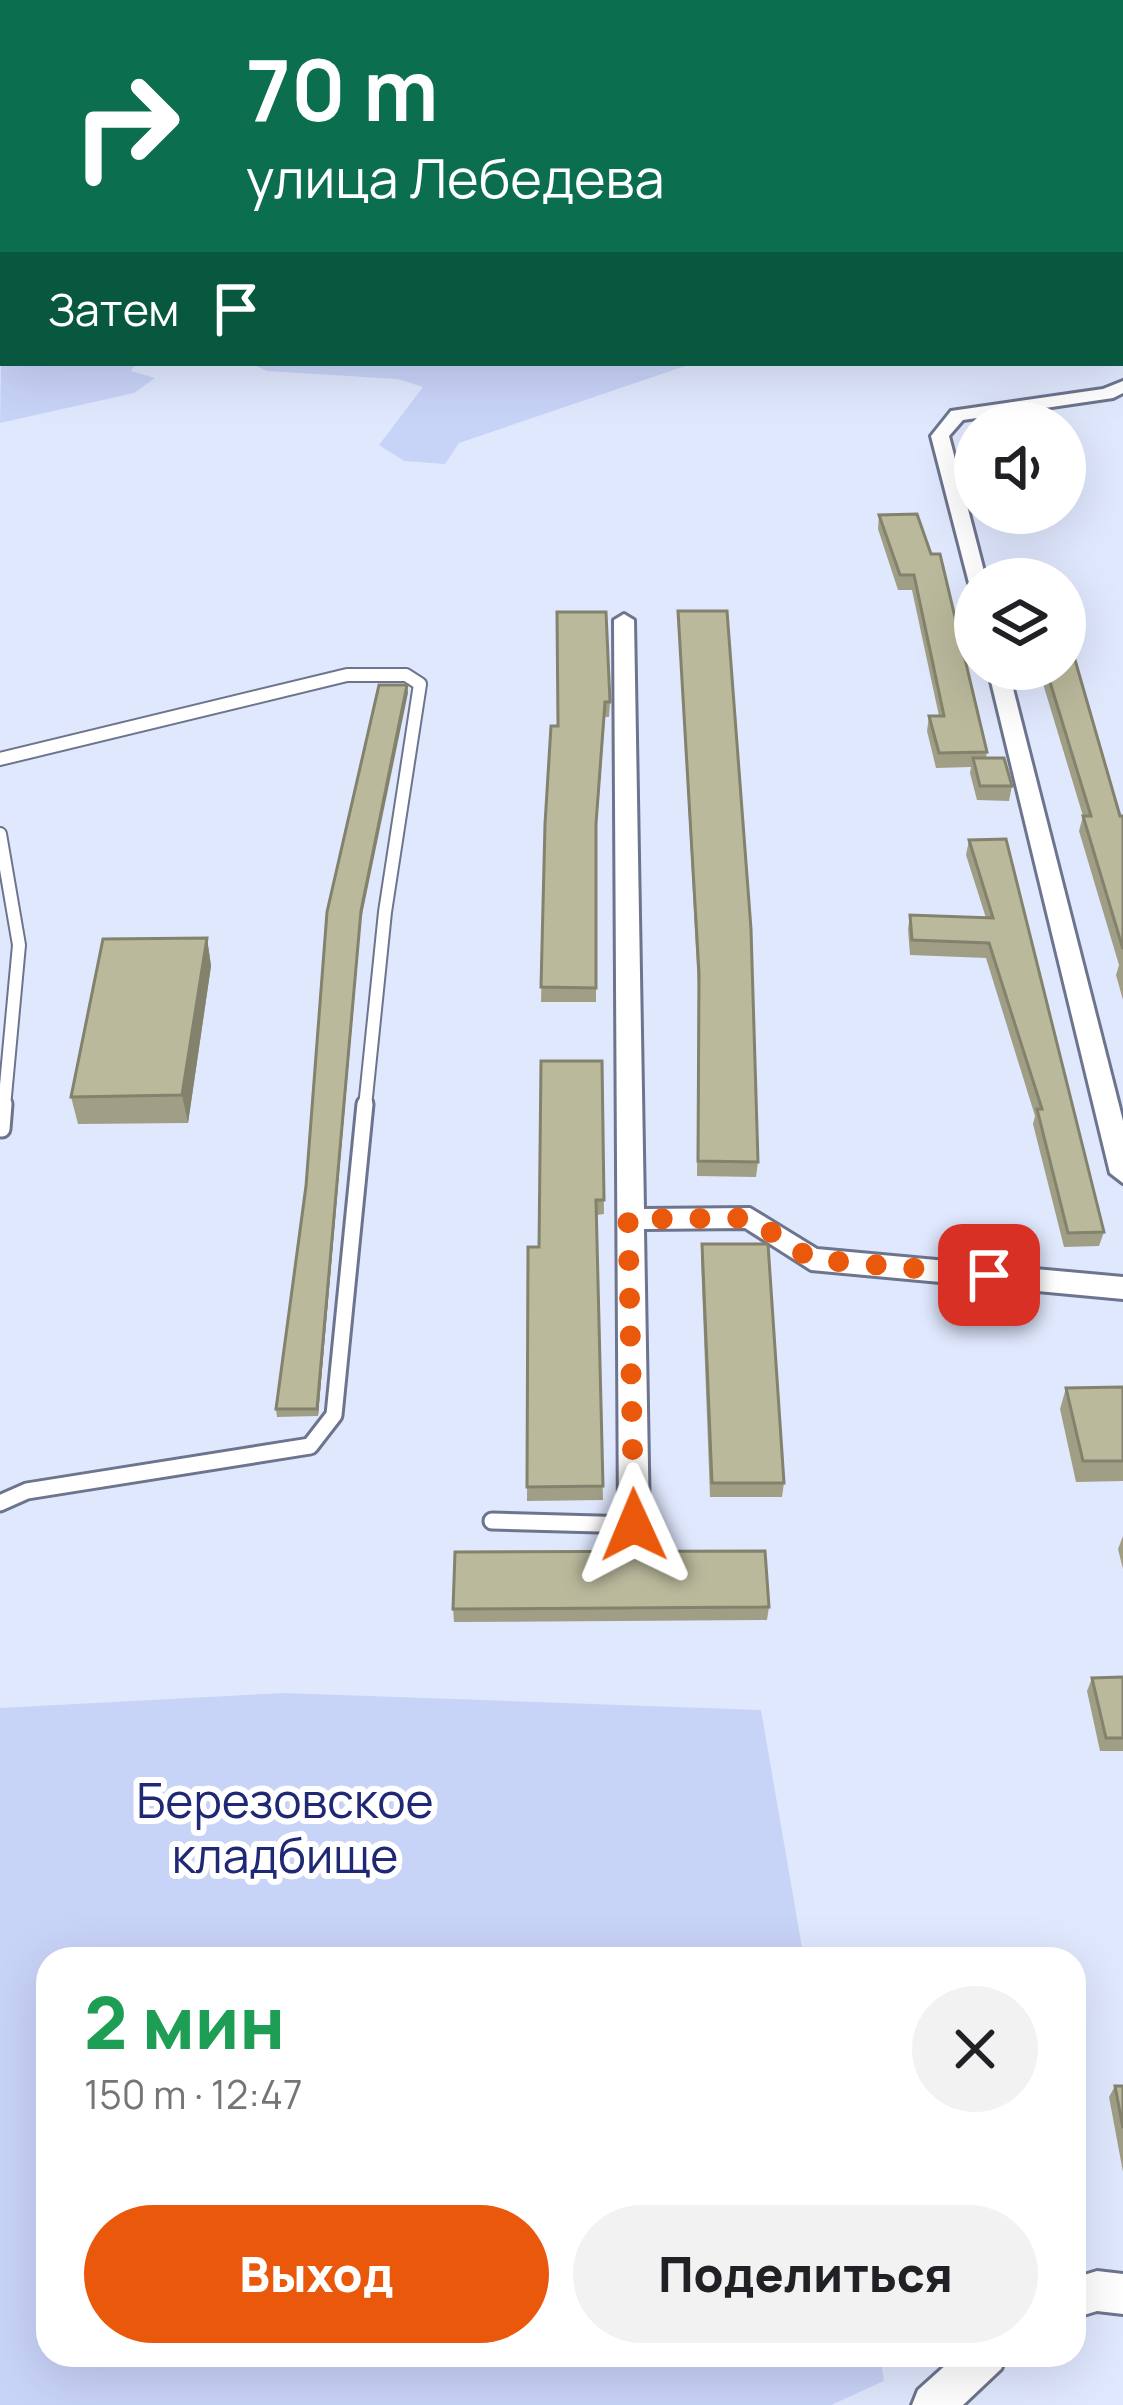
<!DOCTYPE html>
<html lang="ru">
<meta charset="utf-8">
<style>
:root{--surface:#fff;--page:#f2f2f2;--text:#202124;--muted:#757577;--accent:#ea580c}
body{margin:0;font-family:Manrope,sans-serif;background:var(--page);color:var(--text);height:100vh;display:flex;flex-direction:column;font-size:45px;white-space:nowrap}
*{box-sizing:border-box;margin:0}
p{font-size:39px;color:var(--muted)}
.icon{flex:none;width:66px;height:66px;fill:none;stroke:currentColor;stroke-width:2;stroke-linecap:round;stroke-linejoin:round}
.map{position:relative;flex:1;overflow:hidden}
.side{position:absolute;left:36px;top:1947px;width:1050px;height:420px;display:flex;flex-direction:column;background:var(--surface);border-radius:36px;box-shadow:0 12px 48px #0002}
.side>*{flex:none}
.hud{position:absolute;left:0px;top:0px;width:1125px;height:366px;box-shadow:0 12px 48px #0002;background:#0b6e4f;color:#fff;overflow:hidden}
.controls{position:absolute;left:954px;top:402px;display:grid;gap:24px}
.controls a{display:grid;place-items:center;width:132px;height:132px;border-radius:50%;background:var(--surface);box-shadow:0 12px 48px #0002;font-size:60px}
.pin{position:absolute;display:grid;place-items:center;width:102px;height:102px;color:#fff;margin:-51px;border-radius:24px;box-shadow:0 6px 18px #0006}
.me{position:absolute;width:132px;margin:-66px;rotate:359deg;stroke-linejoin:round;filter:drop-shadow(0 0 9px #0008)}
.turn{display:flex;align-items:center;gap:42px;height:252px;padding:0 48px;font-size:54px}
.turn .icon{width:156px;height:156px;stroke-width:2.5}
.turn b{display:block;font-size:84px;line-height:102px}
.then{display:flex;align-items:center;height:114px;padding:0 48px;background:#0003;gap:24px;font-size:45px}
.round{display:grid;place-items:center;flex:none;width:126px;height:126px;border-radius:63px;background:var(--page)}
.summary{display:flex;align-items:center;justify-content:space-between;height:204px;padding:0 48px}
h1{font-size:72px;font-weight:800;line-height:90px;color:#1e9e55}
.primary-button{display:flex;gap:24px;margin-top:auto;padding:24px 48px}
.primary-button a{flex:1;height:138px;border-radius:72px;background:var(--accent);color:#fff;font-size:48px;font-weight:800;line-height:138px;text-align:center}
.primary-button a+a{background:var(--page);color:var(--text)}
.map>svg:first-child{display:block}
.green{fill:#c8d3f8}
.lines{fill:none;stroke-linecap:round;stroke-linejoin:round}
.service-far2-casing{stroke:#6d748d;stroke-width:10}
.service-far1-casing{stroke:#6d748d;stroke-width:16}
.service-casing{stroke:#6d748d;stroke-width:21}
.minor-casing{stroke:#6d748d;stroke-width:6}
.service-far2{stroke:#fff;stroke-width:8}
.service-far1{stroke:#fff;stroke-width:12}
.service{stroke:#fff;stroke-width:15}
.minor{fill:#fff;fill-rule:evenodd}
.rail{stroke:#4a4e5b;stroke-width:4.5;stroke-dasharray:12 12;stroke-linecap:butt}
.wall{fill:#a09f86}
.shaded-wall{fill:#82826d}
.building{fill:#bab99c;stroke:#82826d;stroke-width:3}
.route{stroke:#ea580c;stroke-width:21;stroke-dasharray:0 37.8}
.labels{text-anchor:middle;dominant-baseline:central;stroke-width:12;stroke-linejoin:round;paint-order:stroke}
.near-park-label{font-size:48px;fill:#1f2875;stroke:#fff}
</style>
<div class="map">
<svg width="1123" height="2405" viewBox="0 0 1123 2405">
<rect width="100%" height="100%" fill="#e0e8fe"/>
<g class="green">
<polygon points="3,273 3,363 136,363 131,371 155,378 134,393 0,423"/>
<polygon points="250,363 694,363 459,443 445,464 404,461 379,445 423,387 398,379 267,371"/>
<polygon points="284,1693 761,1710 804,1959 48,1959 48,2355 880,2355 884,2381 831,2405 0,2405 0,1708"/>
</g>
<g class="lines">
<defs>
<polyline id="service-far2" points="898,3 915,0"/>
<g id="service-far1">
<polyline points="0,759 347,675 406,675 420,684 385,912 365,1107"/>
<polyline points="0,834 19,945 4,1107"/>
</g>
<g id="service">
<polyline points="2,1129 4,1104"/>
<polyline points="0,1503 27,1491 310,1446 334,1415 365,1104"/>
<polyline points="492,1521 634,1525"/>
</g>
<g id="minor">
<polygon points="188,0 202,0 204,3 190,3"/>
<polygon points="1123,381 1123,393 1113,398 963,420 949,436 986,579 969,583 931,436 951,411 1103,389"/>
<polygon points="624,614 634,620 644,1209 750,1208 817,1249 1123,1277 1123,1299 811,1270 745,1228 644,1229 649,1525 645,1534 634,1538 623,1534 619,1525 614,620"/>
<polygon points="988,669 1008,669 1123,1121 1123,1183 1110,1173"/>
<polygon points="1097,2271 1123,2274 1123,2314 1097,2311 1074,2318 1074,2278"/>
<polygon points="957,2355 1007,2355 1001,2369 963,2405 912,2405 918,2390"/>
</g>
</defs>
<use href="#service-far2" class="service-far2-casing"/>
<use href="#service-far1" class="service-far1-casing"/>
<use href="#service" class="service-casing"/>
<use href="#minor" class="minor-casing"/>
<use href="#service-far2" class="service-far2"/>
<use href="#service-far1" class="service-far1"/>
<use href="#service" class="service"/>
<use href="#minor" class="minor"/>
<polyline class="rail" points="538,3 551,0"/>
</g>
<g class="wall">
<polygon points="917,514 987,752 986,758 1012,786 1009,801 977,800 970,773 971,767 936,768 927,731 929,716 939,716 912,590 898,590 878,529 879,515"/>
<polygon points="1065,588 1075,614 1072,628 1065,628"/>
<polygon points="678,611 758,1162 756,1177 697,1176 698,988"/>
<polygon points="557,612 610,702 609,717 605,717 596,836 596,1002 541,1002 545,824 558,726"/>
<polygon points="1043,669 1065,669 1120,816 1123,816 1123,1000 1116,975 1119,965 1079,831 1083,816 1041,677"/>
<polygon points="408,693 361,919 318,1416 277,1417 276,1409 306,1186"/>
<polygon points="969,840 1104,1232 1099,1246 1064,1247 1033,1124 1035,1116 986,958 910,955 908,929 910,915 986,918 966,855"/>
<polygon points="207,938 211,966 188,1123 78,1124 71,1097"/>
<polygon points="602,1061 604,1214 597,1215 603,1500 527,1501 528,1247 539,1247"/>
<polygon points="702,1244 784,1483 782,1497 710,1497 701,1258"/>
<polygon points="1123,1387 1123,1481 1076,1482 1060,1409 1066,1388"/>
<polygon points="1123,1536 1123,1569 1118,1549"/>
<polygon points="769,1607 767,1620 454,1622 453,1609"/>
<polygon points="1123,1677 1123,1751 1100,1751 1087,1691 1092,1678"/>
<polygon points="1115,2086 1123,2086 1123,2172 1109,2097"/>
</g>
<g class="shaded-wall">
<polygon points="407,685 408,693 361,919 318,1416 317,1409 361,911"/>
<polygon points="207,938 211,966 188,1123 182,1095"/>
</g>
<g class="building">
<polygon points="582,0 651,0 657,3 571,3"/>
<rect x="1122" y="28" width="1" height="83"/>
<polygon points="917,514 931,554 940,554 987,752 939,753 929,716 944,716 914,575 900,575 879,515"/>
<polygon points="1065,588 1067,588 1075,614 1065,614"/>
<polygon points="678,611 727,611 751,929 758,1162 698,1161 699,973"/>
<polygon points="557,612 606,612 610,702 605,702 596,824 596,988 541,987 545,824 551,726 558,726"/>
<polygon points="1065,639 1069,639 1120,816 1123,816 1123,949 1083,816 1091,816 1046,669 1065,669"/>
<polygon points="379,685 407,685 361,911 317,1409 276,1409 306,1186 327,912"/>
<polygon points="973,758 1004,758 1012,786 980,786"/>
<polygon points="1006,839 1104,1232 1068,1233 1037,1109 1042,1109 989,943 912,940 910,915 993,918 969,840"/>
<polygon points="207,938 182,1095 71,1097 103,939"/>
<polygon points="541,1061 602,1061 604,1200 596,1200 603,1486 527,1487 528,1247 539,1247"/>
<polygon points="702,1244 768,1244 784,1483 712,1483"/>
<polygon points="1123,1387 1123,1461 1083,1461 1066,1388"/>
<polygon points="765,1551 769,1607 453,1609 455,1552"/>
<polygon points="1123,1677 1123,1738 1106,1738 1092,1678"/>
<polygon points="1115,2086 1123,2086 1123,2128"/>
</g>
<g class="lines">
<polyline class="route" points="634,1525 628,1219 750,1218 811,1259 989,1275"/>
</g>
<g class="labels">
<g class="near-park-label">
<text x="285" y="1799">Березовское<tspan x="285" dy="55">кладбище</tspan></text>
</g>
</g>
</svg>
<div class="controls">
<a><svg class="icon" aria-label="sound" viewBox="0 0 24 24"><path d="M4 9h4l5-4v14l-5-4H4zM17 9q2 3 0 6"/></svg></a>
<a><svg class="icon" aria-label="layers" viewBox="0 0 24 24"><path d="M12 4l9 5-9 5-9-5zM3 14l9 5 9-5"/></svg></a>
</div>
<div class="pin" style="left:989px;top:1275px;background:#d93025"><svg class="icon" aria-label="arrive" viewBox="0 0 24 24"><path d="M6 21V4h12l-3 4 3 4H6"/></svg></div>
<svg class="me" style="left:634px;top:1525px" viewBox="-20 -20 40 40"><path d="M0-17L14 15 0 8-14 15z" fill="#ea580c" stroke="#fff" stroke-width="4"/></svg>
<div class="hud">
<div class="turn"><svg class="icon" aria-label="right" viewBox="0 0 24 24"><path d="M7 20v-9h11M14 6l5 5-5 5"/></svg><div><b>70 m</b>улица Лебедева</div></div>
<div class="then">Затем<svg class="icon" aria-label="arrive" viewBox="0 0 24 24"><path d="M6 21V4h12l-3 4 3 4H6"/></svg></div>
</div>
<section class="side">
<div class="summary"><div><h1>2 мин</h1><p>150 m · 12:47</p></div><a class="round"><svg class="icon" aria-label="close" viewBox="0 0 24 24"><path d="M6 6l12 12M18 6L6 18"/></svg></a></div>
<div class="primary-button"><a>Выход</a><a>Поделиться</a></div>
</section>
</div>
